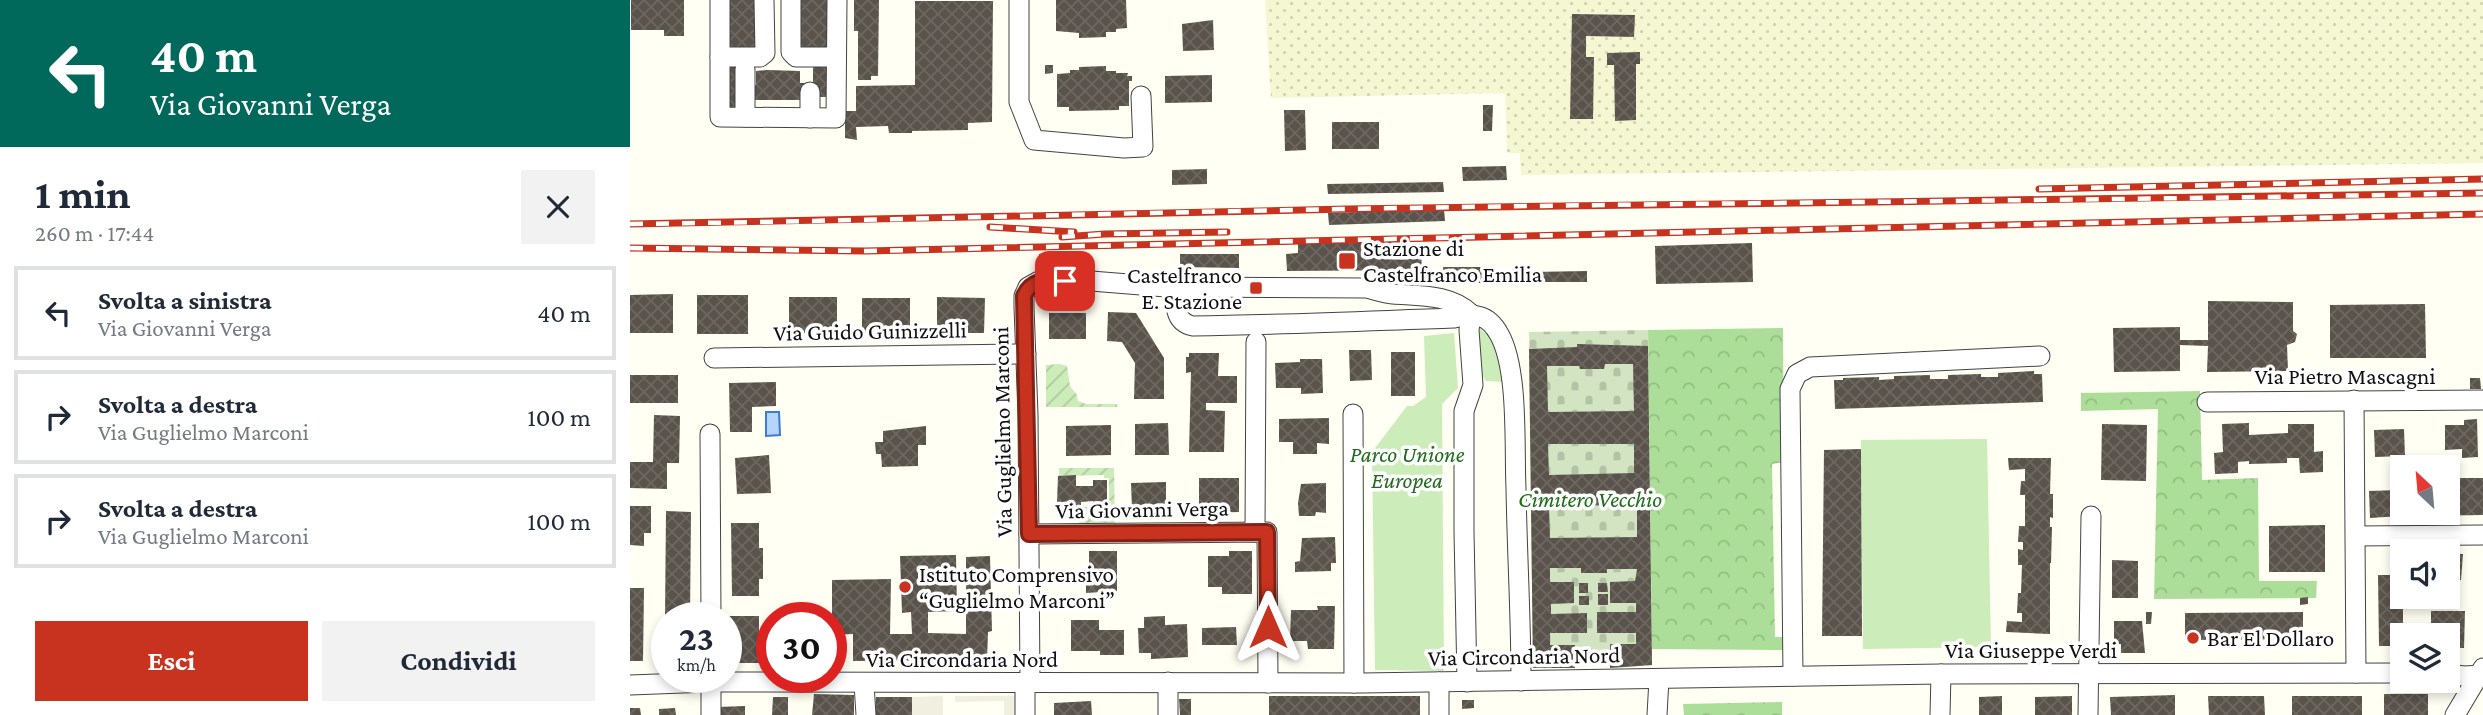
<!DOCTYPE html>
<html lang="it">
<meta charset="utf-8">
<style>
:root{--surface:#fff;--page:#f2f2f3;--text:#1f2937;--muted:#747a83;--line:#e0e1e3;--accent:#c83320}
body{margin:0;font-family:"Crimson Pro",serif;background:var(--page);color:var(--text);height:100vh;display:flex;flex-direction:column;font-size:26px;white-space:nowrap}
*{box-sizing:border-box;margin:0}
p{font-size:23px;color:var(--muted)}
.icon{flex:none;width:38px;height:38px;fill:none;stroke:currentColor;stroke-width:2;stroke-linecap:round;stroke-linejoin:round}
.map{position:relative;flex:1;overflow:hidden}
.drawer{display:flex;flex-direction:column;background:var(--surface);width:630px}
.drawer>*{flex:none}
.top-card{background:#00695c;color:#fff;overflow:hidden}
.needle{width:46px;rotate:334deg}
.tools{position:absolute;left:1760px;top:455px;display:grid;gap:14px}
.tools a{display:grid;place-items:center;width:70px;height:70px;border-radius:0px;background:var(--surface);box-shadow:0 4px 10px #0003;font-size:35px}
.speed{position:absolute;left:21px;top:602px;display:flex;gap:14px;font-size:35px;font-weight:700;text-align:center}
.speed>*{display:grid;place-content:center;width:91px;height:91px;border-radius:50%;background:var(--surface);box-shadow:0 4px 10px #0003;line-height:1}
.speed small{font-size:18px;font-weight:400}
.speed .limit{border:10px solid #d22;background:#fff;color:#111}
.pin{position:absolute;display:grid;place-items:center;width:60px;height:60px;color:#fff;margin:-30px;border-radius:14px;box-shadow:0 4px 10px #0006}
.me{position:absolute;width:77px;margin:-38px;rotate:0deg;stroke-linejoin:round;filter:drop-shadow(0 0 5px #0008)}
.turn{display:flex;align-items:center;gap:24px;height:147px;padding:0 35px;font-size:32px}
.turn .icon{width:91px;height:91px;stroke-width:2.5}
.turn b{display:block;font-size:49px;line-height:60px}
.round{display:grid;place-items:center;flex:none;width:74px;height:74px;border-radius:0px;background:var(--page)}
.headline{display:flex;align-items:center;justify-content:space-between;height:119px;padding:0 35px}
h1{font-size:42px;font-weight:700;line-height:52px}
.primary-button{display:flex;gap:14px;margin-top:auto;padding:14px 35px}
.primary-button a{flex:1;height:80px;border-radius:0px;background:var(--accent);color:#fff;font-size:28px;font-weight:700;line-height:80px;text-align:center}
.primary-button a+a{background:var(--page);color:var(--text)}
ul{padding:0;list-style:none}
li{display:flex;align-items:center;gap:21px;height:94px;margin:0 14px 10px;padding:0 21px;border:4px solid var(--line);border-radius:0px}
li div{flex:1}
li b{display:block;font-size:26px}
li em{font-style:normal}
main{display:flex;flex:1;min-height:0}
.map>svg:first-child{display:block}
.farmland{fill:url(#farmland-dots)}
.grass{fill:#ccecba}
.forest{fill:url(#forest-crowns)}
.cemetery{fill:url(#cemetery-stones)}
.garden{fill:url(#garden-furrows)}
.plaza{fill:#f1efe0}
.water{fill:#b5d5f9;stroke:#397dd4;stroke-width:2}
.building{fill:url(#building-cross-hatch);fill-rule:evenodd}
.lines{fill:none;stroke-linecap:round;stroke-linejoin:round}
.minor-casing{stroke:#434343;stroke-width:21}
.minor{stroke:#fff;stroke-width:19}
.rail-casing{stroke:#c83320;stroke-width:7}
.rail{stroke:#fff;stroke-width:4.5;stroke-dasharray:13;stroke-linecap:butt}
.route-casing{stroke:#822115;stroke-width:18}
.route{stroke:#c83320;stroke-width:12}
.poi-dot{fill:#c83320;stroke:#fff;stroke-width:2.5}
.labels{text-anchor:middle;dominant-baseline:central;stroke-width:7;stroke-linejoin:round;paint-order:stroke}
.poi-label{font-size:23px;fill:#101010;stroke:#fff;text-anchor:start}
.street-label{font-size:23px;fill:#101010;stroke:#fff}
.park-label{font-size:23px;font-style:italic;fill:#206c1c;stroke:#fff}
</style>
<main>
<section class="drawer">
<div class="top-card">
<div class="turn"><svg class="icon" aria-label="left" viewBox="0 0 24 24"><path d="M17 20v-9H6M10 6l-5 5 5 5"/></svg><div><b>40 m</b>Via Giovanni Verga</div></div>
</div>
<div class="headline"><div><h1>1 min</h1><p>260 m · 17:44</p></div><a class="round"><svg class="icon" aria-label="close" viewBox="0 0 24 24"><path d="M6 6l12 12M18 6L6 18"/></svg></a></div>
<ul>
<li><svg class="icon" aria-label="left" viewBox="0 0 24 24"><path d="M17 20v-9H6M10 6l-5 5 5 5"/></svg><div><b>Svolta a sinistra</b><p>Via Giovanni Verga</p></div><em>40 m</em></li>
<li><svg class="icon" aria-label="right" viewBox="0 0 24 24"><path d="M7 20v-9h11M14 6l5 5-5 5"/></svg><div><b>Svolta a destra</b><p>Via Guglielmo Marconi</p></div><em>100 m</em></li>
<li><svg class="icon" aria-label="right" viewBox="0 0 24 24"><path d="M7 20v-9h11M14 6l5 5-5 5"/></svg><div><b>Svolta a destra</b><p>Via Guglielmo Marconi</p></div><em>100 m</em></li>
</ul>
<div class="primary-button"><a>Esci</a><a>Condividi</a></div>
</section>
<div class="map">
<svg width="1853" height="715" viewBox="0 0 1853 715">
<defs>
<pattern id="farmland-dots" width="8" height="8" patternUnits="userSpaceOnUse" patternTransform="scale(1.75)"><rect width="8" height="8" fill="#f4f7d1"/><path d="M2 2h.1M6 6h.1" fill="none" stroke="#d0d3b2" stroke-width="1.8" stroke-linecap="round"/></pattern>
<pattern id="forest-crowns" width="20" height="18" patternUnits="userSpaceOnUse" patternTransform="scale(1.75)"><rect width="20" height="18" fill="#adde99"/><path d="M2 6a3 3 0 1 1 6 0M12 15a3 3 0 1 1 6 0" fill="none" stroke="#94bd83"/></pattern>
<pattern id="cemetery-stones" width="16" height="16" patternUnits="userSpaceOnUse" patternTransform="scale(1.75)"><rect width="16" height="16" fill="#d3e4c2"/><path d="M2 7V4a2 2 0 0 1 4 0v3zM10 15v-3a2 2 0 0 1 4 0v3z" fill="#b4c3a6"/></pattern>
<pattern id="garden-furrows" width="10" height="10" patternUnits="userSpaceOnUse" patternTransform="scale(1.75)"><rect width="10" height="10" fill="#ccecba"/><path d="M-1 1l2-2M0 10L10 0M9 11l2-2" fill="none" stroke="#aec99f"/></pattern>
<pattern id="building-cross-hatch" width="8" height="8" patternUnits="userSpaceOnUse" patternTransform="scale(1.75)"><rect width="8" height="8" fill="#5a534c"/><path d="M0 0l8 8M0 8l8-8" fill="none" stroke="#6d6761"/></pattern>
</defs>
<rect width="100%" height="100%" fill="#fffff3"/>
<polygon class="farmland" points="635,0 1853,0 1853,163 891,175 890,153 877,153 875,93 641,98"/>
<g class="grass">
<path d="M847 327C871 342 870 357 874 382L856 381 850 371Z"/>
<polygon points="824,333 828,388 812,404 814,671 745,670 742,452 777,406 783,406 796,397 794,336"/>
<polygon points="1357,439 1361,647 1233,649 1231,440"/>
</g>
<g class="forest">
<polygon points="1153,328 1154,462 1142,464 1145,637 1156,637 1156,650 1022,649 1018,330"/>
<polygon points="1570,391 1572,480 1628,478 1629,581 1687,581 1686,598 1524,599 1528,409 1451,411 1451,393"/>
<polygon points="1152,702 1152,715 1054,715 1053,704"/>
</g>
<polygon class="cemetery" points="1018,330 1022,665 980,668 979,664 945,664 945,668 903,668 899,332"/>
<g class="garden">
<polygon points="430,364 437,366 440,386 447,395 448,401 456,404 487,404 487,407 416,407 416,365"/>
<polygon points="429,468 484,468 485,523 449,524 449,507 460,507 461,512 479,512 479,478 474,478 474,475 429,476"/>
</g>
<g class="plaza">
<polygon points="313,696 313,715 282,715 282,697"/>
<polygon points="325,696 387,696 387,715 374,715 374,701 325,702"/>
</g>
<polygon class="water" points="136,412 149,412 150,435 136,436"/>
<g class="building">
<polygon points="1,0 54,0 54,36 34,36 34,30 1,30"/>
<rect x="96" y="0" width="33" height="52"/>
<polygon points="165,0 200,0 199,53 166,52"/>
<polygon points="224,0 249,0 248,76 241,76 241,80 228,80 228,31 224,31"/>
<polygon points="426,0 496,0 497,28 486,29 486,32 476,32 476,37 449,38 449,33 426,31"/>
<polygon points="285,1 363,1 362,122 338,123 338,130 282,131 282,133 259,133 258,126 226,127 227,140 215,138 215,111 226,111 226,86 285,85"/>
<polygon points="942,14 1005,15 1004,37 956,36 956,57 964,57 963,119 940,119"/>
<polygon points="583,20 584,50 553,51 552,24"/>
<polygon points="1010,52 1010,64 1006,64 1006,120 985,121 984,65 977,65 977,53"/>
<polygon points="96,62 111,62 111,108 99,108"/>
<rect x="183" y="63" width="15" height="34"/>
<polygon points="415,65 423,65 423,73 415,74"/>
<polygon points="476,66 476,71 486,71 486,73 498,73 497,76 502,76 502,81 499,81 499,106 489,106 489,110 439,111 439,107 427,107 427,74 440,73 440,70 449,70 449,67"/>
<polygon points="138,70 170,71 170,83 177,83 177,100 118,100 118,85 126,85 126,71"/>
<polygon points="582,75 582,102 535,103 535,76"/>
<polygon points="853,105 863,105 862,131 853,131"/>
<polygon points="654,110 675,110 676,150 655,151"/>
<rect x="702" y="122" width="47" height="27"/>
<polygon points="876,166 877,180 833,181 832,167"/>
<polygon points="577,169 577,184 542,185 542,170"/>
<polygon points="813,182 814,192 698,194 697,184"/>
<polygon points="814,209 815,221 699,225 698,213"/>
<polygon points="776,240 777,253 791,252 792,270 657,271 656,254 668,253 668,242"/>
<polygon points="1122,243 1123,282 1026,284 1025,246"/>
<polygon points="431,253 432,268 409,269 409,254"/>
<polygon points="550,254 609,254 609,268 550,267"/>
<polygon points="813,267 862,267 863,283 813,283"/>
<polygon points="957,271 957,282 902,282 901,272"/>
<polygon points="43,294 43,333 0,333 0,295"/>
<rect x="67" y="295" width="51" height="39"/>
<rect x="159" y="297" width="48" height="36"/>
<polygon points="307,297 355,298 354,333 307,333"/>
<polygon points="232,298 280,298 280,334 232,333"/>
<polygon points="1578,301 1663,302 1663,331 1667,334 1665,342 1657,345 1658,371 1577,372 1578,346 1550,345 1550,371 1484,372 1483,328 1550,327 1550,340 1578,340"/>
<polygon points="1795,304 1796,358 1700,358 1700,305"/>
<polygon points="478,312 506,313 534,358 534,399 504,399 505,363 492,342 477,341"/>
<rect x="419" y="313" width="37" height="26"/>
<path d="M947 344 1018 346 1022 665 980 668V664L969 663V653L980 652V644H1006V633H967V612H1006V603H980V582L1005 581 1007 569H977V573H951V568H920V582H944V603L921 604V614L957 613V633H920V645H945V653H956V664H945V668H903L899 349 947 347ZM975 364H1003L1004 411 918 412 917 366H949L950 369H974ZM918 444H1004V473L919 475ZM1007 505V537L920 538 919 506Z"/>
<polygon points="719,350 741,350 742,380 720,381"/>
<rect x="761" y="352" width="24" height="44"/>
<polygon points="559,353 589,353 588,376 607,376 607,403 576,403 576,410 595,411 594,452 559,452 561,372 556,373 556,357 559,357"/>
<polygon points="670,359 692,359 693,393 671,394 671,388 646,388 645,363 670,362"/>
<polygon points="1404,371 1404,374 1412,374 1413,402 1205,409 1204,380 1213,380 1213,378 1249,377 1249,380 1264,379 1264,376 1300,375 1300,379 1318,379 1318,375 1351,374 1351,377 1368,377 1368,373"/>
<rect x="0" y="375" width="48" height="28"/>
<polygon points="1840,378 1850,378 1851,389 1840,389"/>
<polygon points="146,382 146,406 122,407 122,432 100,432 99,383"/>
<polygon points="24,415 50,416 49,463 37,463 37,489 0,488 0,462 23,462"/>
<polygon points="699,418 699,444 687,443 687,454 663,454 663,442 649,442 649,419"/>
<polygon points="1847,419 1848,457 1832,458 1832,449 1815,450 1815,425 1834,425 1834,420"/>
<polygon points="538,423 539,455 505,455 505,424"/>
<polygon points="1619,423 1619,435 1658,433 1658,424 1684,424 1684,452 1693,451 1693,472 1670,473 1669,458 1657,458 1657,463 1619,464 1619,461 1608,462 1608,473 1585,474 1584,453 1593,452 1592,424"/>
<polygon points="1472,424 1517,425 1516,481 1471,480"/>
<polygon points="481,425 481,455 436,456 436,426"/>
<polygon points="296,426 296,445 288,445 288,466 252,467 251,454 246,454 245,442 253,442 253,431"/>
<polygon points="1774,429 1775,456 1745,457 1744,430"/>
<polygon points="1231,449 1232,636 1192,636 1194,450"/>
<polygon points="139,455 141,493 107,494 105,458"/>
<polygon points="1378,458 1421,458 1420,494 1423,494 1423,518 1420,517 1420,527 1422,527 1421,563 1420,563 1420,634 1376,632 1377,621 1392,622 1392,613 1387,613 1388,593 1391,593 1392,565 1388,565 1388,549 1393,550 1393,542 1388,542 1389,526 1395,526 1395,495 1390,495 1391,481 1395,481 1395,469 1379,470"/>
<polygon points="446,475 446,486 463,486 463,480 477,480 477,510 463,510 463,501 451,502 451,505 433,506 432,503 427,503 428,476"/>
<polygon points="569,478 609,478 609,512 569,513"/>
<polygon points="1824,478 1853,478 1853,515 1792,516 1792,513 1818,513 1818,488 1824,488"/>
<polygon points="536,482 536,516 502,509 501,483"/>
<polygon points="696,483 696,513 686,512 685,516 669,516 668,503 671,484"/>
<polygon points="1769,490 1770,516 1740,518 1739,491"/>
<polygon points="0,506 21,506 21,533 14,533 14,546 0,545"/>
<polygon points="36,511 61,512 60,618 35,618"/>
<polygon points="101,523 129,523 129,548 133,548 133,579 129,579 129,596 102,596"/>
<polygon points="1695,525 1695,572 1639,572 1639,526"/>
<polygon points="705,537 706,563 701,563 701,571 665,572 665,562 670,561 672,538"/>
<polygon points="459,551 487,551 487,591 456,593 456,572 459,572"/>
<polygon points="599,551 622,551 622,594 592,594 592,587 578,587 578,556 599,556"/>
<polygon points="1822,554 1833,554 1831,580 1818,580 1818,556 1822,556"/>
<polygon points="326,555 327,611 298,612 298,633 336,634 336,557 360,556 362,631 358,632 357,660 223,661 223,634 202,635 202,580 261,579 260,634 282,634 281,612 272,613 270,556"/>
<polygon points="1482,560 1508,561 1508,598 1482,598"/>
<polygon points="1748,575 1773,575 1773,646 1749,646"/>
<rect x="949" y="583" width="9" height="10"/>
<polygon points="968,583 977,583 978,592 968,592"/>
<polygon points="0,588 14,588 13,661 0,661"/>
<rect x="968" y="594" width="10" height="11"/>
<rect x="949" y="596" width="10" height="9"/>
<polygon points="1678,597 1678,604 1670,605 1670,598"/>
<polygon points="687,606 705,606 704,649 678,649 677,641 660,641 661,610 688,610"/>
<polygon points="1801,611 1835,611 1834,648 1818,648 1818,635 1801,635"/>
<polygon points="1516,612 1522,612 1521,624 1516,624"/>
<polygon points="1673,612 1673,639 1555,640 1555,613"/>
<polygon points="98,616 129,616 129,635 142,635 142,663 99,663"/>
<polygon points="535,616 535,625 557,624 558,657 521,659 521,653 509,653 508,628 514,628 514,617"/>
<polygon points="441,620 469,620 469,630 494,630 494,655 470,655 470,651 441,651"/>
<polygon points="1484,621 1512,621 1515,653 1491,653 1491,644 1484,644"/>
<polygon points="606,627 607,645 572,645 572,628"/>
<polygon points="184,694 224,695 224,715 182,715"/>
<rect x="1754" y="694" width="44" height="21"/>
<polygon points="1545,695 1545,715 1481,715 1480,697"/>
<rect x="639" y="696" width="151" height="19"/>
<polygon points="1372,696 1372,715 1349,715 1349,697"/>
<polygon points="1442,696 1442,715 1405,715 1405,697"/>
<polygon points="1578,696 1634,696 1635,715 1579,715"/>
<rect x="1662" y="696" width="70" height="19"/>
<polygon points="143,697 158,697 158,715 142,715"/>
<polygon points="246,697 282,697 282,715 245,715"/>
<polygon points="549,699 561,699 561,715 550,715"/>
<polygon points="832,700 844,700 844,708 832,709"/>
<polygon points="461,701 462,715 424,715 424,703"/>
<polygon points="115,706 115,715 89,715 88,707"/>
<polygon points="0,708 10,708 11,715 0,715"/>
<polygon points="45,708 46,715 29,715 29,709"/>
</g>
<g class="lines">
<defs>
<g id="minor">
<polyline points="90,0 90,117 206,118 207,0"/>
<polyline points="161,0 161,52 166,57 206,57"/>
<polyline points="389,0 389,102 404,140 494,148 513,147 511,96"/>
<polyline points="90,57 130,57 135,53 134,0"/>
<polyline points="115,69 115,117"/>
<polyline points="180,118 180,92"/>
<path d="M545 287C546 303 543 322 563 326 650 325 737 321 824 318 844 313 858 314 869 334 889 369 884 447 886 488 887 552 891 617 891 681"/>
<polyline points="84,358 396,354"/>
<polyline points="1724,400 1726,673"/>
<polyline points="1577,402 1853,400"/>
<polyline points="723,414 724,683"/>
<polyline points="80,434 81,618"/>
<polyline points="625,532 626,342"/>
<polyline points="399,534 637,532 638,683"/>
<polyline points="1726,536 1853,535"/>
<polyline points="1818,674 1834,676 1853,675"/>
<polyline points="1163,676 1160,389 1167,374 1180,367 1410,356"/>
<polyline points="81,677 81,715"/>
<polyline points="837,682 834,532 834,411 843,385 839,330 841,314"/>
<polyline points="234,684 236,715"/>
<polyline points="395,684 395,715"/>
<path d="M400 684 398 415 394 307V296L398 287 409 281H461L536 287 736 288C745 290 754 293 763 294 789 296 821 294 841 314"/>
<polyline points="0,685 80,682 732,683 1311,674 1773,673"/>
<polyline points="538,715 538,682"/>
<polyline points="809,715 809,682"/>
<polyline points="1027,715 1029,679"/>
<polyline points="1310,715 1311,674"/>
<polyline points="1458,715 1461,516"/>
<polyline points="1825,715 1853,668"/>
</g>
</defs>
<use href="#minor" class="minor-casing"/>
<use href="#minor" class="minor"/>
<defs>
<g id="rail">
<polyline points="1409,189 1853,179"/>
<path d="M0 224C239 221 478 213 717 209 1096 202 1474 201 1853 193"/>
<polyline points="360,227 444,232"/>
<polyline points="432,237 475,234 597,232"/>
<polyline points="0,248 236,251 1853,214"/>
</g>
</defs>
<use href="#rail" class="rail-casing"/>
<use href="#rail" class="rail"/>
</g>
<g class="lines">
<defs>
<path id="route" d="M435 281C417 281 402 278 394 296L399 534 637 532 638 627"/>
</defs>
<use href="#route" class="route-casing"/>
<use href="#route" class="route"/>
</g>
<g class="poi-dot">
<rect x="708" y="252" width="18" height="18" rx="3.5"/>
<rect x="619" y="281" width="14" height="14" rx="3.5"/>
<circle cx="275" cy="587" r="7"/>
<circle cx="1563" cy="638" r="7"/>
</g>
<g class="labels">
<g class="poi-label">
<text x="733" y="248">Stazione di<tspan x="733" dy="26">Castelfranco Emilia</tspan></text>
<text x="612" y="275" text-anchor="end">Castelfranco<tspan x="612" dy="26">E. Stazione</tspan></text>
<text x="289" y="574">Istituto Comprensivo<tspan x="289" dy="26">“Guglielmo Marconi”</tspan></text>
<text x="1577" y="638">Bar El Dollaro</text>
</g>
<g class="street-label">
<text transform="translate(240 331) rotate(-1)">Via Guido Guinizzelli</text>
<text x="1715" y="376">Via Pietro Mascagni</text>
<text transform="translate(372 432) rotate(-91)">Via Guglielmo Marconi</text>
<text transform="translate(512 509) rotate(-1)">Via Giovanni Verga</text>
<text x="1401" y="650">Via Giuseppe Verdi</text>
<text transform="translate(894 656) rotate(-1)">Via Circondaria Nord</text>
<text x="332" y="659">Via Circondaria Nord</text>
</g>
<g class="park-label">
<text x="777" y="454">Parco Unione<tspan x="777" dy="26">Europea</tspan></text>
<text x="960" y="499">Cimitero Vecchio</text>
</g>
</g>
</svg>
<div class="tools">
<a><svg class="needle" viewBox="-14 -14 28 28"><path d="M0-13l5 13h-10z" fill="#e53935"/><path d="M0 13l5-13h-10z" fill="#747a83"/></svg></a>
<a><svg class="icon" aria-label="sound" viewBox="0 0 24 24"><path d="M4 9h4l5-4v14l-5-4H4zM17 9q2 3 0 6"/></svg></a>
<a><svg class="icon" aria-label="layers" viewBox="0 0 24 24"><path d="M12 4l9 5-9 5-9-5zM3 14l9 5 9-5"/></svg></a>
</div>
<div class="speed"><div>23<small>km/h</small></div><div class="limit">30</div></div>
<div class="pin" style="left:435px;top:281px;background:#d93025"><svg class="icon" aria-label="arrive" viewBox="0 0 24 24"><path d="M6 21V4h12l-3 4 3 4H6"/></svg></div>
<svg class="me" style="left:638px;top:627px" viewBox="-20 -20 40 40"><path d="M0-17L14 15 0 8-14 15z" fill="#c83320" stroke="#fff" stroke-width="4"/></svg>
</div>
</main>
